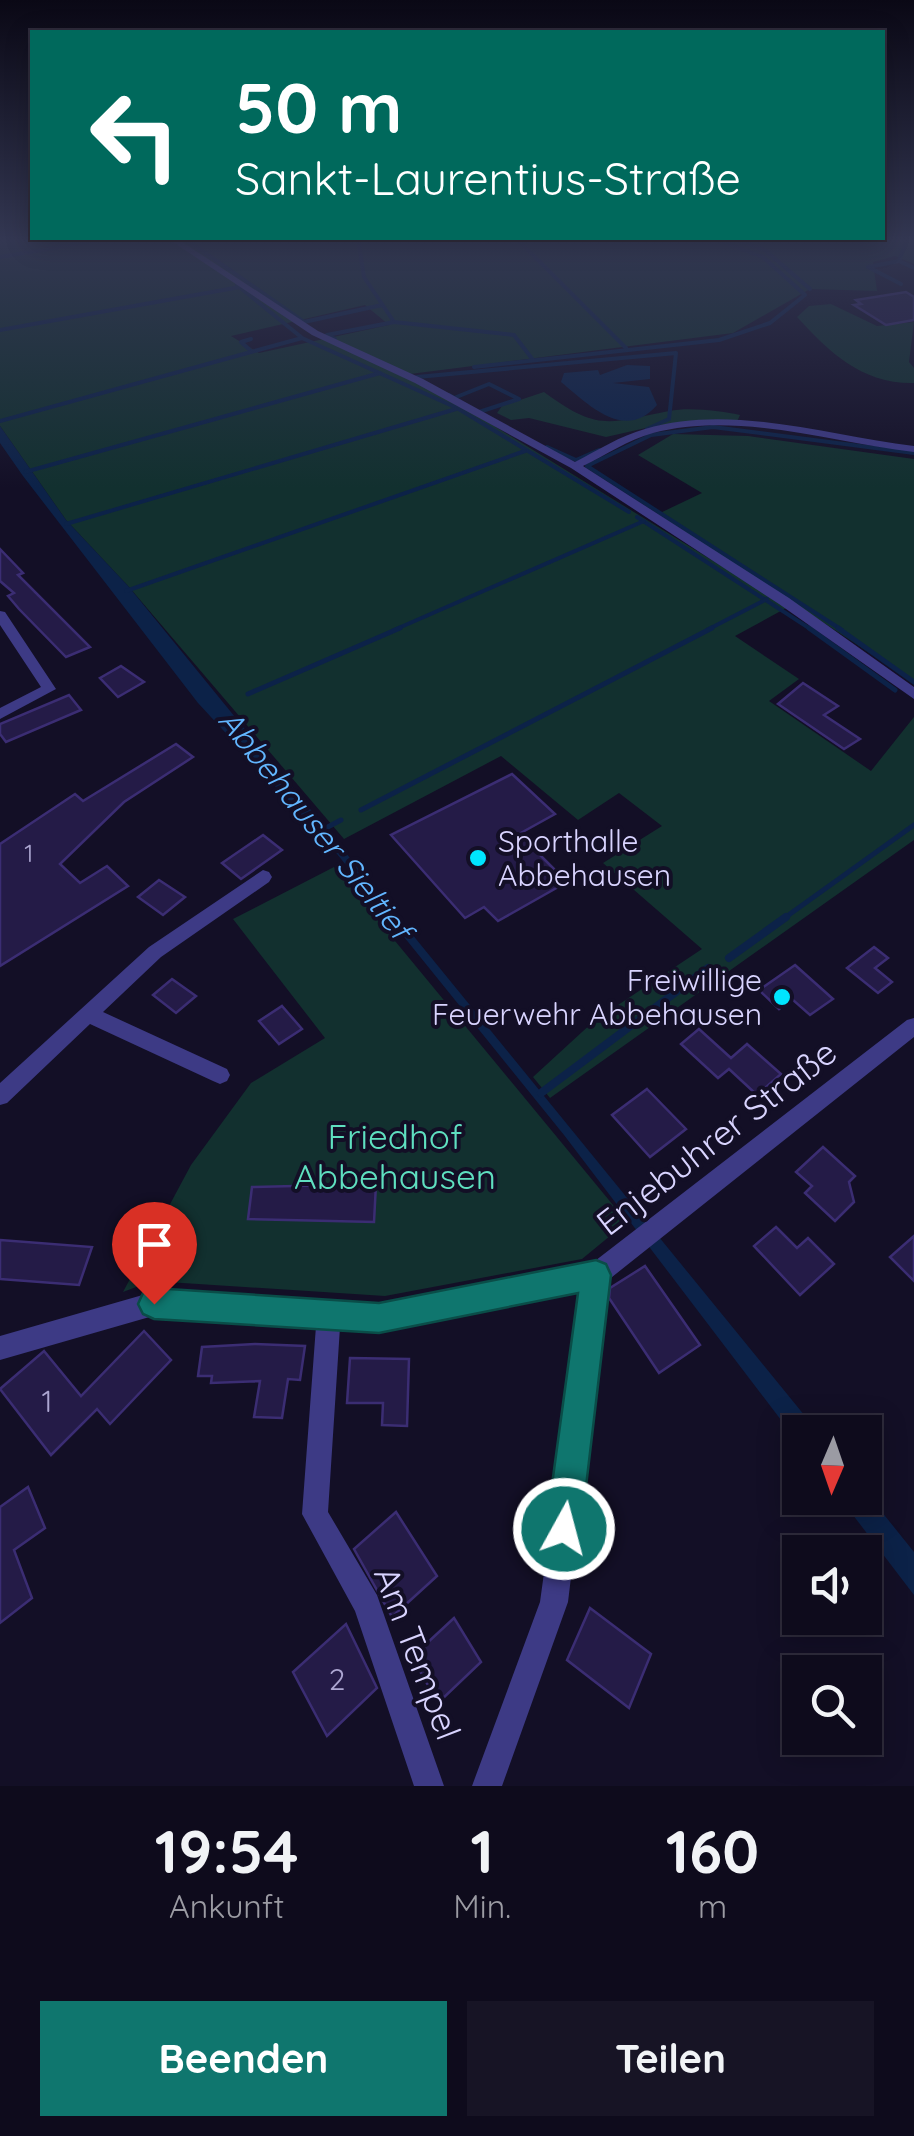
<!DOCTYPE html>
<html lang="de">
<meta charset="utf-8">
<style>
:root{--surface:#0e0b1c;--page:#171425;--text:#f1f3f6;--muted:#9b9ba3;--line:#2e2b3b;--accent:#0f766e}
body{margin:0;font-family:Quicksand,sans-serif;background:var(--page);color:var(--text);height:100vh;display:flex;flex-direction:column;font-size:38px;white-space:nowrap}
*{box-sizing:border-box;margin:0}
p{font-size:32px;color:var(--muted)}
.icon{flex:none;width:55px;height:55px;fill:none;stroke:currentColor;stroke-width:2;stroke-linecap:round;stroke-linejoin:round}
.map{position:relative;height:1786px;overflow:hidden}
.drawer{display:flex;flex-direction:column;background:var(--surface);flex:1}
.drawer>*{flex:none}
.guide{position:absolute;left:30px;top:30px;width:855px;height:210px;border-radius:0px;box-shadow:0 5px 25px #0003,0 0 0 2px var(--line);background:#00695c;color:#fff;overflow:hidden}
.needle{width:65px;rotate:182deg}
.tools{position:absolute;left:782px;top:1415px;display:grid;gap:20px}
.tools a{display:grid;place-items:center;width:100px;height:100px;border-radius:0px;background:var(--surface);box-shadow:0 5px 25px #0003,0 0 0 2px var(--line);font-size:50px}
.pin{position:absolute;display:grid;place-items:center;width:85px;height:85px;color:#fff;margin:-102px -42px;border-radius:50% 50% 50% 0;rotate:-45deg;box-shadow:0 0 10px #0007}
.pin .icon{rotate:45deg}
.me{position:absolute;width:110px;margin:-55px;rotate:7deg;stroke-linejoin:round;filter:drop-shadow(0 0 8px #0008)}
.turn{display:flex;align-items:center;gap:35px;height:210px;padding:0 40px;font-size:45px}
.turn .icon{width:130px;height:130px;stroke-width:2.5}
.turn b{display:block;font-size:70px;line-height:85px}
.eta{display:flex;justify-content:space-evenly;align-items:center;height:170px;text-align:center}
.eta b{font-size:60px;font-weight:700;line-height:70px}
.action{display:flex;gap:20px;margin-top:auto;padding:20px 40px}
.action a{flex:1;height:115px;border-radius:0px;background:var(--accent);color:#fff;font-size:40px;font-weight:700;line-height:115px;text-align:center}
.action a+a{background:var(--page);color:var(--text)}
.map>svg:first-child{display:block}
.green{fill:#12302f;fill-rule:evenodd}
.water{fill:#0c2248}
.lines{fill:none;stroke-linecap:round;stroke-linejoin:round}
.stream-far2{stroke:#0c2248;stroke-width:4}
.stream-far1{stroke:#0c2248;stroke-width:5}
.stream{stroke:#0c2248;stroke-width:8}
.building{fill:#241b47;stroke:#3b2d73;stroke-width:2.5}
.street{fill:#3d3a85;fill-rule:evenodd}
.route{fill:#0f766e;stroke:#0a4d48;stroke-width:2.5}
.poi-dot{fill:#00e5ff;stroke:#130f26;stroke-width:4}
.labels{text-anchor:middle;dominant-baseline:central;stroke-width:8;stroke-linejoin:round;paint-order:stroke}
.number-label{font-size:25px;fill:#aca6d1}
.poi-label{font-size:30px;fill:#d9d4ff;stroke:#130f26;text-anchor:start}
.near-number-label{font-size:30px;fill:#aca6d1}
.water-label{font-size:32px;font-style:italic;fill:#62b6ff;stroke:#130f26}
.near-park-label{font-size:35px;fill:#5fe0c0;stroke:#130f26}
.near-street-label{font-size:35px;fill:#d9d4ff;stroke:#130f26}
</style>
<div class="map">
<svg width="914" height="1786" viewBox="0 0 914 1786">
<rect width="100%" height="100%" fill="#130f26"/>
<g class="green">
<path d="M0 238H914V264L895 256 873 262 877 291 810 289 733 333 410 374 788 607 735 636 799 679 769 701 871 771 914 717V840L550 1098 533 1077 594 1021 702 949 603 863 662 826 619 793 578 820 501 756 344 839 129 587 66 520 0 426ZM365 305 389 325 259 353 231 336Z"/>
<path d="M831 304 877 326 914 322 909 362 914 368V383C862 384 830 353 797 317L809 306Z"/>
<path d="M544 392C598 432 609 423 669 411 691 407 719 411 740 415L736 424 659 425 606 437 529 418 511 420 497 413 502 406Z"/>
<polygon points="673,434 748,436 914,459 914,682 658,514 702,493 638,455"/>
<polygon points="334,867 627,1222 582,1259 385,1296 152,1281 123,1292 191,1165 251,1083 325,1038 233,919"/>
</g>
<g class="water">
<path d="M627 365 650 366V379L613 383 649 387 657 405C624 443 587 403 561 382L564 373 598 370 600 375Z"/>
<polygon points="0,426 66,520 129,587 818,1432 800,1432 800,1445 564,1135 333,849 198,703 23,476 0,443"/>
<polygon points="865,1491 914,1552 914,1595 840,1498 865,1498"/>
</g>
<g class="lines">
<g class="stream-far2">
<polyline points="184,238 304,322 382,305"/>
<polyline points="358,238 364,277 394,322"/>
<polyline points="516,238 626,348"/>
<polyline points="731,238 765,250 810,289"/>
<polyline points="908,238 899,261 914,268"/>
<polyline points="0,257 113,238"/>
<polyline points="899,261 868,267 901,284"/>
<polyline points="237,285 301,337"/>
<polyline points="0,330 240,287"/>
<polyline points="335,339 327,335 394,322 514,335 533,360"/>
<polyline points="250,350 241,342 251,339"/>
<polyline points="474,367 719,340 770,323 805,295 763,257 713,238"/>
<polyline points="417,377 676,353 669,419 647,429"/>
<polyline points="449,395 454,398 489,384 519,399 479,412 482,414"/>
<polyline points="0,421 302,338 457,408 629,512"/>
<polyline points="547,447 576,460 599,450"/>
<polyline points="25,472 380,373"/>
<polyline points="637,517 812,630"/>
<polyline points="66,524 456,409"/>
<polyline points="126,591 525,451"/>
<polyline points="394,630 644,521"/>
<polyline points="707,630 767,599"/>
<polyline points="842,630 587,466 651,435 713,427 914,453"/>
</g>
<g class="stream-far1">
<polyline points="809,628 895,690"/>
<polyline points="838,628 914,682"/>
<polyline points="248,694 400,628"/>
<polyline points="361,810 712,628"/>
<polyline points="324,829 341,820"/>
<polyline points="783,919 914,825"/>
</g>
<g class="stream">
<polyline points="729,958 786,917"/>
<polyline points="541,1093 708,968"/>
</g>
</g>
<g class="building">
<polygon points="906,292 914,297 914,320 886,325 854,305 861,304 856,300"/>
<polygon points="0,549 23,573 18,575 90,647 66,657 19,609 8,596 14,593 0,581"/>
<polygon points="121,666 144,682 118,697 100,678"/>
<polygon points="803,683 838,706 824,715 860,739 844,749 778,704"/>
<polygon points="69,695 81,710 6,742 0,734 0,724"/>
<polygon points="176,744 193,757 124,802 60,864 80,883 107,866 128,886 0,966 0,844 75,794 83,801"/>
<polygon points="512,774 555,814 519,834 567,882 498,921 484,907 465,918 391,835"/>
<polygon points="263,835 282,850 241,879 222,863"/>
<polygon points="159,880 185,897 163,915 138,897"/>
<polygon points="874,947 888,958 875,968 892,982 878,993 847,968"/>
<polygon points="795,965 833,999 810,1015 792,999 779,1009 759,990"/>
<polygon points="172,979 196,996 176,1013 153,995"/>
<polygon points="282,1006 302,1029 279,1044 259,1021"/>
<polygon points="699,1029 731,1058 747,1044 781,1074 757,1095 729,1069 718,1078 681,1044"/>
<polygon points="647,1089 686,1129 650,1157 612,1115"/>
<polygon points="823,1147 855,1176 849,1182 854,1202 835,1221 805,1193 812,1186 796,1172"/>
<polygon points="376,1184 374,1222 248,1219 252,1187"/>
<polygon points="776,1227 797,1248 808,1238 834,1264 800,1295 754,1246"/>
<polygon points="914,1236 914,1281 890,1257"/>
<polygon points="0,1240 92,1247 79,1285 0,1279"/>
<polygon points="645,1266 700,1345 659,1373 609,1298 610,1288"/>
<polygon points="144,1331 171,1360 110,1424 97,1409 51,1455 0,1389 44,1351 81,1396"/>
<polygon points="255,1344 305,1346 300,1380 288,1379 282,1418 254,1417 260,1381 211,1383 212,1376 198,1376 202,1347"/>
<polygon points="350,1358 409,1359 407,1426 382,1425 383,1403 347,1403"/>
<polygon points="28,1487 45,1528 14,1550 32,1598 0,1623 0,1507"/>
<polygon points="396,1512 437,1576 392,1617 354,1549"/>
<polygon points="590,1608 651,1654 629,1708 567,1660"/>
<polygon points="454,1618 481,1662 438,1703 412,1657"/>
<polygon points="346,1624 377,1688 327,1736 293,1672"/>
</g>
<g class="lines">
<g class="street">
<path d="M167 238H176L318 331 423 379 575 462C598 450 620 436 645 429 732 403 827 436 914 446V452C829 442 738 411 653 433 628 440 606 455 583 466L789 598 914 687V699L779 604 571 468 415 383 312 335Z"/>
<polygon points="0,611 5,612 56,689 0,719 0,708 41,687 0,625"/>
<polygon points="263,870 269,872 272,877 269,882 161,957 103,1012 227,1069 230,1075 227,1081 220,1084 213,1081 90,1024 7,1103 0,1105 0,1083 149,947"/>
<polygon points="914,1018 914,1037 607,1281 568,1602 502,1786 472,1786 540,1602 583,1289 379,1330 340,1327 328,1512 377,1595 444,1786 414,1786 355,1611 302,1514 316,1326 153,1316 0,1360 0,1336 153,1292 379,1306 591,1264 907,1020"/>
</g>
</g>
<linearGradient id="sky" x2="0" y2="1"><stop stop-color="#0a0815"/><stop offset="0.49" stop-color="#333752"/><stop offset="1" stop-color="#333752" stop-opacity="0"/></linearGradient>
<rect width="914" height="488" fill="url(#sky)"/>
<polygon class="route" points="596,1260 606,1264 611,1275 581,1529 576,1541 564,1546 551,1541 546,1529 578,1293 379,1333 154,1319 143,1314 138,1304 143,1293 154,1288 379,1303"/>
<g class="poi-dot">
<circle cx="478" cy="858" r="10"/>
<circle cx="782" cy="997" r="10"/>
</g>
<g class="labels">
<g class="number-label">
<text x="29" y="852">1</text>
</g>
<g class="poi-label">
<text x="498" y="841">Sporthalle<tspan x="498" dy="34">Abbehausen</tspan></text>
<text x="762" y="980" text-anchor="end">Freiwillige<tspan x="762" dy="34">Feuerwehr Abbehausen</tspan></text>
</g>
<g class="near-number-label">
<text x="47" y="1401">1</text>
<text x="337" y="1679">2</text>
</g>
<g class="water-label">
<text transform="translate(316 824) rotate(51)">Abbehauser Sieltief</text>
</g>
<g class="near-park-label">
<text x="395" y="1136">Friedhof<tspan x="395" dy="40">Abbehausen</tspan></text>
</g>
<g class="near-street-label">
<text transform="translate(716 1137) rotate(-38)">Enjebuhrer Straße</text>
<text transform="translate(418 1653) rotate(69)">Am Tempel</text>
</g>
</g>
</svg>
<div class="tools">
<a><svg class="needle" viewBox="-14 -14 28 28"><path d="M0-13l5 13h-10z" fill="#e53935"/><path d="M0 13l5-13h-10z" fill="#9b9ba3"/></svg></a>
<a><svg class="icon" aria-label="sound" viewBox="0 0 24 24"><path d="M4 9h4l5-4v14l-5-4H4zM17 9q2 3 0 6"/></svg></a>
<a><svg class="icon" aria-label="search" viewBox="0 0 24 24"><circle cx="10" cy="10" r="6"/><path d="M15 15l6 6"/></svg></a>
</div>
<div class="pin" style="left:154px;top:1304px;background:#d93025"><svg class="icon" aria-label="arrive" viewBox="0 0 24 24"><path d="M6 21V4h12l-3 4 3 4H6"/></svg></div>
<svg class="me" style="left:564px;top:1529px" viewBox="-20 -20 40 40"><circle r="17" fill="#0f766e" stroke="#fff" stroke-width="3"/><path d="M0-11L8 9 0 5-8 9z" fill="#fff"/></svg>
<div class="guide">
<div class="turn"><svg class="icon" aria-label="left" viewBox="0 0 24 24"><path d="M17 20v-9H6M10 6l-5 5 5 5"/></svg><div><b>50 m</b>Sankt-Laurentius-Straße</div></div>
</div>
</div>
<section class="drawer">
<div class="eta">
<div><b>19:54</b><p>Ankunft</p></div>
<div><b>1</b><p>Min.</p></div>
<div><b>160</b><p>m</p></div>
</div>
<div class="action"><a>Beenden</a><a>Teilen</a></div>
</section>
